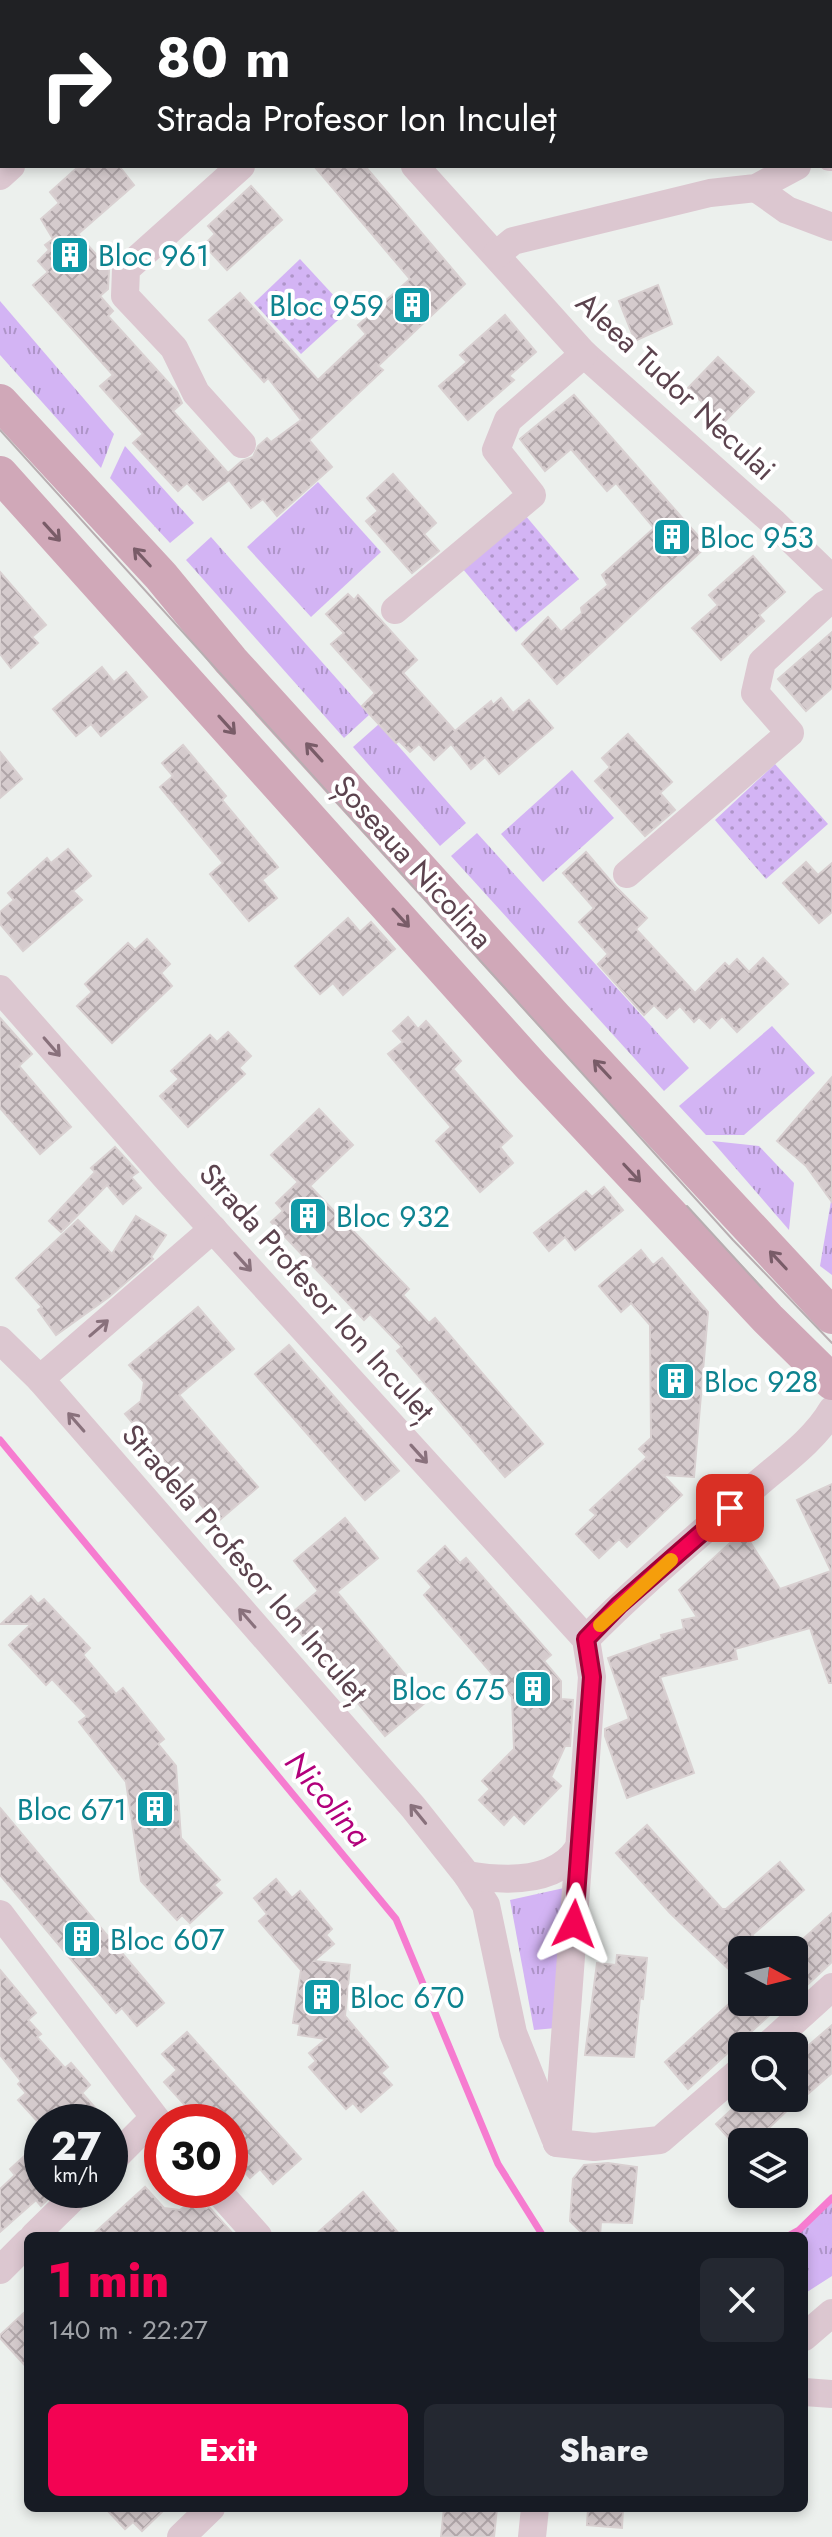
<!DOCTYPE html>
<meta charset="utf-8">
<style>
:root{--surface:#171b24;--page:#242831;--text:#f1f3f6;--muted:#9ea1a6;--accent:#f30353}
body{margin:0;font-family:Jost,sans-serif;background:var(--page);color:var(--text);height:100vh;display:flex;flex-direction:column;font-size:30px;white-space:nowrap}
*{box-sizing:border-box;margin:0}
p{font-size:26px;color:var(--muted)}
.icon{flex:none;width:44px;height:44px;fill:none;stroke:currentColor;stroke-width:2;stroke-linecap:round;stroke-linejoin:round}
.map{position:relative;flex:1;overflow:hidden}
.side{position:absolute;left:24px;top:2232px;width:784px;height:280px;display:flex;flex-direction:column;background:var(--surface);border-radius:12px;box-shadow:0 4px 12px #0003}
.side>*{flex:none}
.top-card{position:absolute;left:0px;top:0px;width:832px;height:168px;box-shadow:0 4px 12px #0003;background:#202124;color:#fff;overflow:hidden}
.needle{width:52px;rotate:97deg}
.buttons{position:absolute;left:728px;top:1936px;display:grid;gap:16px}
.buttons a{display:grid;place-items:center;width:80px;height:80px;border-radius:12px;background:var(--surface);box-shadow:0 4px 12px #0003;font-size:40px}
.speed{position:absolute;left:24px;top:2104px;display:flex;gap:16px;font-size:40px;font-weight:700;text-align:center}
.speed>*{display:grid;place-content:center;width:104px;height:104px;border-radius:50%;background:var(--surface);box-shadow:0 4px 12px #0003;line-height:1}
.speed small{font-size:20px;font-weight:400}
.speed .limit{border:12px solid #d22;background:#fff;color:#111}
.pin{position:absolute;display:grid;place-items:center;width:68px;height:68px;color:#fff;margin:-34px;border-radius:16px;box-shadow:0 4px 12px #0006}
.me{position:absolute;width:88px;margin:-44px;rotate:3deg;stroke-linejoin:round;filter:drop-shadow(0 0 6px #0008)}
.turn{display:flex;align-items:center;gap:28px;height:168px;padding:0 24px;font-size:36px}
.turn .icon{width:104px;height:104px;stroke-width:2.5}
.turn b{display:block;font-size:56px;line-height:68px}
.round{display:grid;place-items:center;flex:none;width:84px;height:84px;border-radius:12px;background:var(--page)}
.headline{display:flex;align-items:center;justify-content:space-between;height:136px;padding:0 24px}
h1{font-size:48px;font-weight:800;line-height:60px;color:var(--accent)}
.primary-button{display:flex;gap:16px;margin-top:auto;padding:16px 24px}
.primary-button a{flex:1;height:92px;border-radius:12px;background:var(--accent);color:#fff;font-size:32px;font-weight:800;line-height:92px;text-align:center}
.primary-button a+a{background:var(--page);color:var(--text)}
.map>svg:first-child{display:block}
.grass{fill:url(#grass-tufts)}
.park{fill:url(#park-dots)}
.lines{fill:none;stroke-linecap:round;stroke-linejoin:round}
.stream{stroke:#f67cd0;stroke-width:7}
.building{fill:url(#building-cross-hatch);stroke:#d9d0d1;stroke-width:2}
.minor{stroke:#dcc7d0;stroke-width:28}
.major{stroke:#d0a8b8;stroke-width:36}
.tram{stroke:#b8aeb1;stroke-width:2}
.oneway{stroke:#795c68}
.oneway2{stroke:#89717c}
.route-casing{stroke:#9e0236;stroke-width:20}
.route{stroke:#f30353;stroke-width:14}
.slow{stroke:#f59e0b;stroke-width:14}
.labels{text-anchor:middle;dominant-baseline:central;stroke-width:8;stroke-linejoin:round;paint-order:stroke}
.culture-label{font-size:30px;fill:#0d838f;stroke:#fff;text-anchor:start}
.street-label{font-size:30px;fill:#5c434e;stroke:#fff}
.water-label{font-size:32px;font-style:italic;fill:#b2007b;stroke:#fff}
</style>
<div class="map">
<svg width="832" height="2537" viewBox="0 0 832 2537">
<defs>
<pattern id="grass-tufts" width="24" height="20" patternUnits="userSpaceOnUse" patternTransform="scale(2)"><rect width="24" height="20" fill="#d3b4f4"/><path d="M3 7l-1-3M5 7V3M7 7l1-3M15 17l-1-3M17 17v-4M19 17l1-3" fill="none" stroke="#ae94c8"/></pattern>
<pattern id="park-dots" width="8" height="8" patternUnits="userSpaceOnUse" patternTransform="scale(2)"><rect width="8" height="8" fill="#d3b4f4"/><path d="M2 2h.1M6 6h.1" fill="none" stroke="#ae94c8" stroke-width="1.8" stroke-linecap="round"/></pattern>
<pattern id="building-cross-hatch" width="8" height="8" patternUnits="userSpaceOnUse" patternTransform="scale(2)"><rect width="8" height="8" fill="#d5cbcd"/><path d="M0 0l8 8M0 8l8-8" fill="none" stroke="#b0a6a9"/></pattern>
</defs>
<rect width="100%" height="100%" fill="#ecf0ed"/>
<g class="grass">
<polygon points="0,301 114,434 101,468 0,355"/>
<polygon points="125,446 194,523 170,543 110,478"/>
<polygon points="318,482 381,552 311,617 247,547"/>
<polygon points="211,537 369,715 344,738 186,560"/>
<polygon points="379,724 466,823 440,846 353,747"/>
<polygon points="572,770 614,818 543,882 501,834"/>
<polygon points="477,833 689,1068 664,1091 451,856"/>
<polygon points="772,1026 815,1073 744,1135 706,1135 679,1106"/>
<polygon points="712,1141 759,1146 794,1183 789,1230"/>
<polygon points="832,1195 832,1275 820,1266"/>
<polygon points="564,1888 556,2028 534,2030 510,1900"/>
<polygon points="832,2198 832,2276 804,2294 804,2236 787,2236 801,2227"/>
</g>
<g class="park">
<polygon points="300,259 348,311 301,354 254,303"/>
<polygon points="525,515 579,579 516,632 462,568"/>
<polygon points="775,764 828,824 766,879 715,820"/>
</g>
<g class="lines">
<g class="stream">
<polyline points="0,1440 396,1919 498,2164 543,2236"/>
<polyline points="788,2236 799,2230 832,2198"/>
</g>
</g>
<g class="building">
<polygon points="79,166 119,166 134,185 78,234 109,269 108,289 100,296 113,311 108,316 177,392 182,403 173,411 228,473 242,461 253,457 258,446 267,438 271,442 301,420 268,378 264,382 209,320 240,293 318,380 366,334 358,325 410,279 314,166 365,166 465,284 378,366 383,370 309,440 332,467 277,516 263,499 251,508 229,480 203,500 187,483 178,491 133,443 143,434 100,386 113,375 33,285 48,272 38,261 49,250 45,245 53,239 41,219 59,203 50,192"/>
<polygon points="251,186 282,220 227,270 204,245 215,234 208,226"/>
<polygon points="658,285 672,324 635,341 619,301"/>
<polygon points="505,315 536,352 509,376 514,380 468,420 439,386 467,362 460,355"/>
<polygon points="718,357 754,392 723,423 688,388"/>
<polygon points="574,395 707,546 557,684 522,644 548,617 561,632 582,613 581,608 608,585 602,575 654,528 616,483 607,491 571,449 545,471 520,439"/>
<polygon points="393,474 436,523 424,534 439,551 412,573 366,521 378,511 367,498"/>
<polygon points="753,556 785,592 759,615 764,621 721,660 692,628 718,605 709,595"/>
<polygon points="0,572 46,625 32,637 38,643 11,668 0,654"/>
<polygon points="348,594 354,600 358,595 417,660 403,673 455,731 491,701 493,705 501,698 513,713 529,700 553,728 499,774 485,757 471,769 451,744 434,760 419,744 410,752 399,741 396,743 362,706 375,693 331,644 344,633 326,614"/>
<polygon points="832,632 832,688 806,711 778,679"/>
<polygon points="102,667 114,682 126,672 147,697 101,736 91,724 76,736 53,709"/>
<polygon points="628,734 672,782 660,793 675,810 645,836 595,781 610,767 602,758"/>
<polygon points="183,745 226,796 222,800 278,867 262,880 277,898 249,921 210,874 223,863 160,787 173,776 162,763"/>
<polygon points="0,752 22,779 0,798"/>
<polygon points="68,849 91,876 73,891 82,900 23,951 0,924 0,912 14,900 8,893 47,858 51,863"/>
<polygon points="586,852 615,886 647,918 636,929 695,993 725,963 729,967 737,959 749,972 763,958 788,984 737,1032 722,1016 710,1028 699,1017 694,1022 680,1006 667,1018 654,1005 644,1015 598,964 608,954 579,922 594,908 563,873"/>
<polygon points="806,862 818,875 832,863 832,912 819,923 783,883"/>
<polygon points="348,918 360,932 371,922 395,949 343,995 333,983 320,994 295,966"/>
<polygon points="147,939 170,964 161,973 172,986 112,1043 77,1006 92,992 85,984 128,943 135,950"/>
<polygon points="408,1017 418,1029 426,1021 461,1061 453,1069 512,1136 500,1147 513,1163 480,1192 436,1141 451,1127 388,1054 403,1042 393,1031"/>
<polygon points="0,1018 32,1054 19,1066 71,1127 40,1154 0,1108"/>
<polygon points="228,1032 251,1056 239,1068 245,1074 188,1127 160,1096 179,1079 171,1071 210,1035 217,1042"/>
<polygon points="832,1077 832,1202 806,1166 777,1141"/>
<polygon points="319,1109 353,1145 310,1186 409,1289 403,1295 429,1323 435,1318 543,1444 505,1477 397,1351 402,1347 370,1314 364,1320 271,1222 283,1211 276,1203 298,1182 271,1155"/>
<polygon points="115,1147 138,1172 131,1177 141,1188 123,1204 107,1185 61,1232 49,1221 95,1172 91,1168"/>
<polygon points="604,1187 623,1210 575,1250 565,1237 549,1251 534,1233 586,1191 592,1197"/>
<polygon points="136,1216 166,1235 151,1257 153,1259 109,1297 56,1335 38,1310 42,1307 16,1278 78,1220 112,1254"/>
<polygon points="641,1250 653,1265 662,1258 708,1312 694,1477 663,1475 682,1495 627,1547 619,1539 599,1558 576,1534 596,1515 590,1510 647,1457 639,1449 651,1438 650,1325 631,1303 621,1312 599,1286"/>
<polygon points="198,1307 234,1349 179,1395 258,1487 216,1523 125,1414 141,1401 144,1382 129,1365"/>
<polygon points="289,1345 399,1471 365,1500 255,1374"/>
<polygon points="832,1484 832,1683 829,1683 810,1628 735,1649 737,1659 660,1677 694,1773 627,1798 605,1736 605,1729 629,1719 608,1658 662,1639 661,1635 684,1629 682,1620 697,1617 679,1590 743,1531 780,1589 831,1571 797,1500"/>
<polygon points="345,1518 378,1558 337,1592 427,1701 385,1736 287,1617 318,1591 294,1561"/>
<polygon points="445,1546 460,1563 466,1558 551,1655 544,1661 561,1681 561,1699 573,1700 570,1746 565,1746 551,1777 561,1786 524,1824 514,1814 504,1825 479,1800 490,1789 482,1781 514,1749 512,1697 424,1595 432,1587 418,1571"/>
<polygon points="31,1596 38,1604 44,1599 90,1648 83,1655 116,1694 123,1688 164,1739 158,1744 176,1766 181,1838 220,1880 214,1885 222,1893 190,1923 182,1915 177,1920 141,1881 126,1782 79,1722 87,1716 52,1679 46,1685 9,1645 31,1624 1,1624"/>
<polygon points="0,1808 164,2003 137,2026 122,2008 116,2013 0,1875"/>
<polygon points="647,1825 722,1909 726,1909 780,1862 804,1890 752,1935 767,1950 742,1950 742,1982 670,1913 616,1853"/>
<polygon points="276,1879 292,1898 300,1891 332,1929 326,1935 334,1944 314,1961 350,1965 345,2016 388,2067 381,2073 392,2085 361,2112 353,2103 346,2109 309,2067 316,2061 309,2053 326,2039 298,2035 300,2024 293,2023 301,1970 259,1921 267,1914 254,1898"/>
<polygon points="832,1913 832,1962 806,1986 794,1972 794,1947"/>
<polygon points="617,1955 647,1958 643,1999 640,1998 634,2057 585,2055 597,1963 616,1965"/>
<polygon points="0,1970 36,2013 28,2020 41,2034 37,2037 65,2068 71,2063 90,2085 82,2093 98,2111 87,2122 38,2122 18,2100 26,2093 18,2084 21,2081 0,2055"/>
<polygon points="731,2002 784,2002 688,2089 665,2062"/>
<polygon points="832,2025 832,2073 794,2106 794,2104 754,2142 732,2142 716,2124 744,2098 794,2098 794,2058"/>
<polygon points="187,2032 301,2159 273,2184 260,2169 250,2178 230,2156 230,2122 200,2122 164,2082 177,2070 162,2054"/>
<polygon points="42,2140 42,2190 57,2190 41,2206 36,2200 0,2232 0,2189 15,2175 10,2169"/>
<polygon points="608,2163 637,2167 632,2223 601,2222 600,2236 585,2236 570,2221 573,2179 584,2165"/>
<polygon points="145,2187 164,2208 180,2210 196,2197 206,2209 209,2207 235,2236 91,2236"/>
<polygon points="363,2192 401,2236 314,2236"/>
<polygon points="28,2309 28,2369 0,2338 0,2335"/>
<polygon points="105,2508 166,2508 142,2531 133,2522 125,2529"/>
<polygon points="444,2508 497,2508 494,2537 441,2537"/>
<polygon points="588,2508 623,2508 622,2528 587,2525"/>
</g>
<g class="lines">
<g class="minor">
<polyline points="264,0 265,2"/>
<polyline points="196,2 198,0"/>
<polyline points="830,157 832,156"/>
<polyline points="241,166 126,269 125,296 174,348 196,393 242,444"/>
<polyline points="415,166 584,354 774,523 832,579"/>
<polyline points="0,176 11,166"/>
<polyline points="756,188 787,210 832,227"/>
<polyline points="496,255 513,241 710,193 756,188 797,166"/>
<polyline points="395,610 532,495 496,450 508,420 584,354"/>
<polyline points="627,874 790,733 755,693 762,662 824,605 832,601"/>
<polyline points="0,989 169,1181 586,1639 592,1677 557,2143"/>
<polyline points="0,1340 40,1379 413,1807 467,1875 486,1905 513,2033 555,2138"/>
<polyline points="40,1379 213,1229"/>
<path d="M586 1639C639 1585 697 1537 754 1487 780 1464 814 1441 832 1410"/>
<path d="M467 1875C503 1881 555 1884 578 1849"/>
<polyline points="0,1914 162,2127"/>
<polyline points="767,2046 832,1987"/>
<polyline points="557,2143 594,2147 660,2140 742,2069"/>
<polyline points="110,2162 154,2118"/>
<polyline points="217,2190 258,2236"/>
<polyline points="34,2236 81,2190"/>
<polyline points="0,2270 28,2242"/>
<polyline points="804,2337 832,2313"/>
<polyline points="804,2392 832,2394"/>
<polyline points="181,2537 211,2508"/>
<polyline points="532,2537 535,2508"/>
</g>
<g class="major">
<polyline points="0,402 161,576 231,661 555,1018 832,1316"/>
<polyline points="0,474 532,1067 768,1319 832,1382"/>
</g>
<g class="tram">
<polyline points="0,430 733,1240 832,1343"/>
<polyline points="687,1206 762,1288"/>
</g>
</g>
<defs><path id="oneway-shaft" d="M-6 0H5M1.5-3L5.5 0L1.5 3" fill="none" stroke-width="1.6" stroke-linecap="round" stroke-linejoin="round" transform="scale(2)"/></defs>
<g class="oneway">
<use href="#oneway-shaft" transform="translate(52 532) rotate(48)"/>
<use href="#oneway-shaft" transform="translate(142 557) rotate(-133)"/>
<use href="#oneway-shaft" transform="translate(227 725) rotate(48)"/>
<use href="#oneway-shaft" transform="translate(314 752) rotate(-132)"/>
<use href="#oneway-shaft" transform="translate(401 918) rotate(48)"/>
<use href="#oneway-shaft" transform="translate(602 1069) rotate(-133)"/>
<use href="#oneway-shaft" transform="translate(632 1173) rotate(47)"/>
<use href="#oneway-shaft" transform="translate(778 1260) rotate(-133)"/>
</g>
<g class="oneway2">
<use href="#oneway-shaft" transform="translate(52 1047) rotate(49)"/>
<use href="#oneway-shaft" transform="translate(243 1262) rotate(48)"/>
<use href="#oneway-shaft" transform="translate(99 1328) rotate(-41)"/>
<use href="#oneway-shaft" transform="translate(76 1422) rotate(-131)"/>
<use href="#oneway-shaft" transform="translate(419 1454) rotate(48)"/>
<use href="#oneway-shaft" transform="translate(247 1618) rotate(-131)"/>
<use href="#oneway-shaft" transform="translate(418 1814) rotate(-129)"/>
</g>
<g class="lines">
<defs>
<polyline id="route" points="574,1924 592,1677 586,1639 619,1605 730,1508"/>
</defs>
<use href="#route" class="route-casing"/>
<use href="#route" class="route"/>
<polyline class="slow" points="600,1625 671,1560"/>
</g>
<defs>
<symbol id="building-square" viewBox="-11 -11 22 22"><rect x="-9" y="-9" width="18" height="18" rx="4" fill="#0f9aa8" stroke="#fff"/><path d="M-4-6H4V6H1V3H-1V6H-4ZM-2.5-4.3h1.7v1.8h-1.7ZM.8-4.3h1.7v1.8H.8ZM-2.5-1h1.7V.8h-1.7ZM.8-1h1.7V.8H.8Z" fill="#fff"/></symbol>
</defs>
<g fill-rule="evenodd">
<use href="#building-square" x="48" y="233" width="44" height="44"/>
<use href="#building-square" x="390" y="283" width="44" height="44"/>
<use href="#building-square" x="650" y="515" width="44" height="44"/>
<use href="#building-square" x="286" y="1194" width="44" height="44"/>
<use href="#building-square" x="654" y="1359" width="44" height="44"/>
<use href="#building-square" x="511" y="1667" width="44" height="44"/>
<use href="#building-square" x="133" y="1787" width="44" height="44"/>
<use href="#building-square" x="60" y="1917" width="44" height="44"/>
<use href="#building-square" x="300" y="1975" width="44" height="44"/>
</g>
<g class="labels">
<g class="culture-label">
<text x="98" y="255">Bloc 961</text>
<text x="384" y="305" text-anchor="end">Bloc 959</text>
<text x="700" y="537">Bloc 953</text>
<text x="336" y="1216">Bloc 932</text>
<text x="704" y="1381">Bloc 928</text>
<text x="505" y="1689" text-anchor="end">Bloc 675</text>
<text x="127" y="1809" text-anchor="end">Bloc 671</text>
<text x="110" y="1939">Bloc 607</text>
<text x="350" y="1997">Bloc 670</text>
</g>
<g class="street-label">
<text transform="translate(676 386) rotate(43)">Aleea Tudor Neculai</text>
<text transform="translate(413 862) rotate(48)">Șoseaua Nicolina</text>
<text transform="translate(317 1292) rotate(48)">Strada Profesor Ion Inculeț</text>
<text transform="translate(245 1563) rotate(49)">Stradela Profesor Ion Inculeț</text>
</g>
<g class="water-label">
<text transform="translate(328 1799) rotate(50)">Nicolina</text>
</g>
</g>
</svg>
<div class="buttons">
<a><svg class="needle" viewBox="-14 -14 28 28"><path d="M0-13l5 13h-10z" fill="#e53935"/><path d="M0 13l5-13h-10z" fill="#9ea1a6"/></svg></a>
<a><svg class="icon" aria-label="search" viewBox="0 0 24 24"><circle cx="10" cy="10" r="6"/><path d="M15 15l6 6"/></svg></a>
<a><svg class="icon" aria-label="layers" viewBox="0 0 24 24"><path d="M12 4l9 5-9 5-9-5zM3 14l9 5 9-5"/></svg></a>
</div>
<div class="speed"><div>27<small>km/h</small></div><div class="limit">30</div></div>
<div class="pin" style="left:730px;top:1508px;background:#d93025"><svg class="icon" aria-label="arrive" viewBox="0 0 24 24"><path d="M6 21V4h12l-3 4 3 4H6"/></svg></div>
<svg class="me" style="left:574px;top:1924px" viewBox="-20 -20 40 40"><path d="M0-17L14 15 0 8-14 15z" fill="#f30353" stroke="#fff" stroke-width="4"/></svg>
<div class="top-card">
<div class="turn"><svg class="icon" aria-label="right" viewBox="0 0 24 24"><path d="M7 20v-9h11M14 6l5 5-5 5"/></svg><div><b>80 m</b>Strada Profesor Ion Inculeț</div></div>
</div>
<section class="side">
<div class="headline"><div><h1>1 min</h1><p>140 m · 22:27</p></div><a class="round"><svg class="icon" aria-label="close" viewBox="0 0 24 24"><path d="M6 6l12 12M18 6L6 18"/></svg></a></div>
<div class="primary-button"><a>Exit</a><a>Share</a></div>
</section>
</div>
